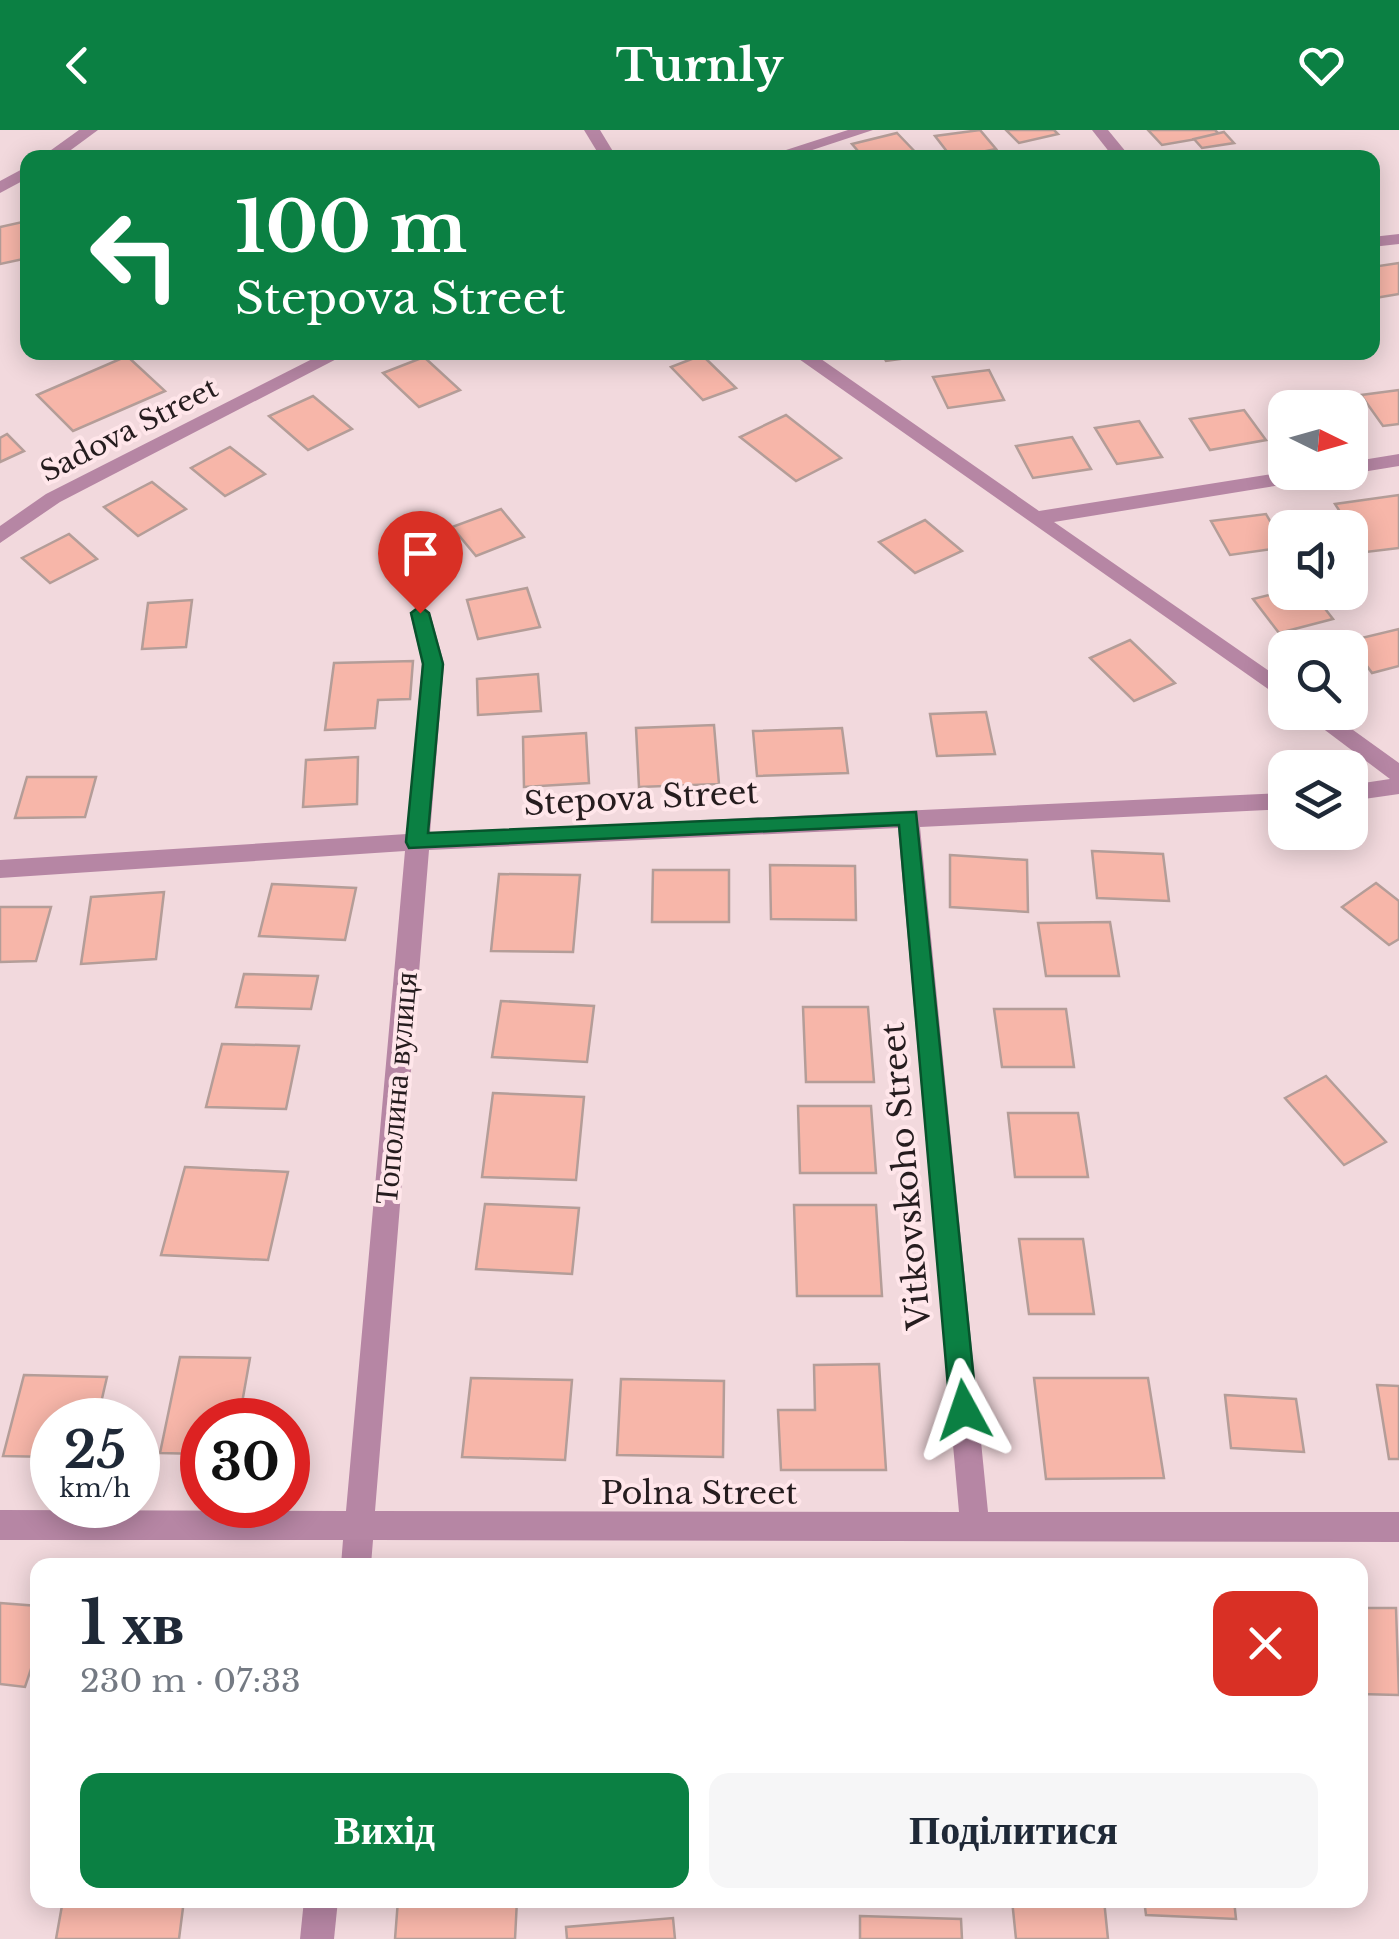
<!DOCTYPE html>
<html lang="uk">
<meta charset="utf-8">
<style>
:root{--surface:#fff;--page:#f6f6f7;--text:#1f2937;--muted:#747a83;--accent:#0b8043}
body{margin:0;font-family:"Libre Baskerville",serif;background:var(--page);color:var(--text);height:100vh;display:flex;flex-direction:column;font-size:38px;white-space:nowrap}
*{box-sizing:border-box;margin:0}
p{font-size:32px;color:var(--muted)}
.icon{flex:none;width:55px;height:55px;fill:none;stroke:currentColor;stroke-width:2;stroke-linecap:round;stroke-linejoin:round}
.map{position:relative;flex:1;overflow:hidden}
.drawer{position:absolute;left:30px;top:1428px;width:1338px;height:350px;display:flex;flex-direction:column;background:var(--surface);border-radius:20px;box-shadow:0 5px 25px #0003}
.drawer>*{flex:none}
.guide{position:absolute;left:20px;top:20px;width:1360px;height:210px;border-radius:20px;box-shadow:0 5px 25px #0003;background:#0b8043;color:#fff;overflow:hidden}
.needle{width:65px;rotate:95deg}
.fabs{position:absolute;left:1268px;top:260px;display:grid;gap:20px}
.fabs a{display:grid;place-items:center;width:100px;height:100px;border-radius:20px;background:var(--surface);box-shadow:0 5px 25px #0003;font-size:50px}
.speed{position:absolute;left:30px;top:1268px;display:flex;gap:20px;font-size:50px;font-weight:700;text-align:center}
.speed>*{display:grid;place-content:center;width:130px;height:130px;border-radius:50%;background:var(--surface);box-shadow:0 5px 25px #0003;line-height:1}
.speed small{font-size:25px;font-weight:400}
.speed .limit{border:15px solid #d22;background:#fff;color:#111}
.pin{position:absolute;display:grid;place-items:center;width:85px;height:85px;color:#fff;margin:-102px -42px;border-radius:50% 50% 50% 0;rotate:-45deg;box-shadow:0 0 10px #0007}
.pin .icon{rotate:45deg}
.me{position:absolute;width:110px;margin:-55px;rotate:355deg;stroke-linejoin:round;filter:drop-shadow(0 0 8px #0008)}
.turn{display:flex;align-items:center;gap:35px;height:210px;padding:0 50px;font-size:45px}
.turn .icon{width:130px;height:130px;stroke-width:2.5}
.turn b{display:block;font-size:70px;line-height:85px}
.round{display:grid;place-items:center;flex:none;width:105px;height:105px;border-radius:20px;background:var(--page)}
.summary{display:flex;align-items:center;justify-content:space-between;height:170px;padding:0 50px}
h1{font-size:60px;font-weight:700;line-height:75px}
.primary-button{display:flex;gap:20px;margin-top:auto;padding:20px 50px}
.primary-button a{flex:1;height:115px;border-radius:20px;background:var(--accent);color:#fff;font-size:40px;font-weight:700;line-height:115px;text-align:center}
.primary-button a+a{background:var(--page);color:var(--text)}
header{display:flex;justify-content:space-between;align-items:center;height:130px;padding:0 50px;background:var(--accent);color:#fff;font-size:45px;font-weight:700}
.map>svg:first-child{display:block}
.building{fill:#f7b6a9;stroke:#b49d98;stroke-width:2.5}
.lines{fill:none;stroke-linecap:round;stroke-linejoin:round}
.minor{fill:#b686a4;fill-rule:evenodd}
.route{fill:#0b8043;stroke:#07532c;stroke-width:2.5}
.labels{text-anchor:middle;dominant-baseline:central;stroke-width:8;stroke-linejoin:round;paint-order:stroke}
.far-street-label{font-size:28px;fill:#251c1e;stroke:#ffe6ea}
.street-label{font-size:32px;fill:#251c1e;stroke:#ffe6ea}
</style>
<header><svg class="icon" aria-label="back" viewBox="0 0 24 24"><path d="M15 5l-7 7 7 7"/></svg>Turnly<svg class="icon" aria-label="heart" viewBox="0 0 24 24"><path d="M12 20l-8-8c-3-5 5-10 8-4 3-6 11-1 8 4z"/></svg></header>
<div class="map">
<svg width="1399" height="1809" viewBox="0 0 1399 1809">
<rect width="100%" height="100%" fill="#f2d9dd"/>
<g class="building">
<polygon points="980,0 996,19 952,28 935,6"/>
<polygon points="1006,0 1054,0 1058,4 1019,13"/>
<polygon points="1148,0 1215,0 1220,5 1162,15"/>
<polygon points="1224,2 1234,13 1202,18 1194,9"/>
<polygon points="897,3 921,28 864,28 852,14"/>
<polygon points="27,91 28,128 0,134 0,97"/>
<polygon points="1399,133 1399,164 1375,168 1372,137"/>
<polygon points="881,222 936,222 937,224 886,231"/>
<polygon points="702,225 736,258 703,270 671,237"/>
<polygon points="127,226 165,261 73,301 37,265"/>
<polygon points="424,227 460,260 419,277 383,243"/>
<polygon points="989,240 1004,270 948,278 933,247"/>
<polygon points="1399,260 1399,294 1383,296 1361,265"/>
<polygon points="313,266 352,299 308,320 269,286"/>
<polygon points="1332,269 1338,278 1285,278 1285,292 1276,277"/>
<polygon points="1244,280 1266,310 1210,320 1190,289"/>
<polygon points="786,285 841,328 796,351 740,307"/>
<polygon points="1139,291 1162,327 1117,334 1095,298"/>
<polygon points="7,304 24,321 0,332 0,308"/>
<polygon points="1072,307 1091,339 1033,348 1016,316"/>
<polygon points="230,317 265,344 225,366 191,338"/>
<polygon points="152,352 186,379 138,406 104,377"/>
<polygon points="1399,365 1399,418 1366,422 1335,374"/>
<polygon points="501,379 524,407 476,426 452,397"/>
<polygon points="1266,384 1285,417 1230,425 1211,391"/>
<polygon points="925,390 962,421 915,443 879,412"/>
<polygon points="69,404 97,429 50,453 22,428"/>
<polygon points="527,458 540,497 478,509 467,470"/>
<polygon points="1285,461 1312,462 1333,489 1279,503 1253,469"/>
<polygon points="192,470 186,517 142,519 148,473"/>
<polygon points="1399,499 1399,536 1372,543 1349,511"/>
<polygon points="1130,510 1175,553 1134,571 1090,528"/>
<polygon points="413,531 410,569 378,570 375,598 325,600 334,533"/>
<polygon points="538,544 541,581 478,585 477,549"/>
<polygon points="986,582 995,624 937,626 930,584"/>
<polygon points="714,595 719,654 639,657 636,598"/>
<polygon points="842,598 848,643 757,646 753,601"/>
<polygon points="586,603 589,653 524,657 523,607"/>
<polygon points="358,627 357,674 303,677 306,630"/>
<polygon points="27,647 96,647 85,687 15,688"/>
<polygon points="1092,721 1163,724 1169,771 1097,768"/>
<polygon points="950,725 1027,730 1028,782 950,777"/>
<polygon points="770,735 855,736 856,790 771,789"/>
<polygon points="653,740 729,740 729,792 652,792"/>
<polygon points="499,744 580,745 573,822 491,821"/>
<polygon points="1376,753 1399,771 1399,809 1389,815 1342,777"/>
<polygon points="272,754 356,758 345,810 259,806"/>
<polygon points="164,762 156,829 81,834 91,767"/>
<polygon points="0,777 51,777 36,831 0,832"/>
<polygon points="1110,792 1119,846 1046,846 1038,793"/>
<polygon points="244,844 318,846 311,879 236,877"/>
<polygon points="501,871 594,876 587,932 492,927"/>
<polygon points="803,877 868,877 874,952 806,952"/>
<polygon points="994,879 1066,879 1074,937 1002,937"/>
<polygon points="222,914 299,916 286,979 206,977"/>
<polygon points="1326,946 1386,1012 1344,1035 1285,968"/>
<polygon points="493,963 584,967 576,1050 482,1047"/>
<polygon points="798,976 871,976 876,1043 800,1043"/>
<polygon points="1008,983 1078,983 1088,1047 1015,1047"/>
<polygon points="185,1037 288,1042 268,1130 161,1125"/>
<polygon points="485,1074 579,1078 572,1144 476,1139"/>
<polygon points="794,1075 876,1075 882,1166 797,1166"/>
<polygon points="1019,1109 1083,1109 1094,1184 1029,1184"/>
<polygon points="180,1227 250,1228 239,1290 202,1290 202,1324 160,1323"/>
<polygon points="879,1234 886,1340 781,1340 778,1280 815,1280 814,1235"/>
<polygon points="24,1245 107,1247 97,1290 52,1290 52,1327 3,1326"/>
<polygon points="471,1248 572,1250 565,1330 462,1327"/>
<polygon points="1034,1248 1148,1248 1164,1348 1046,1349"/>
<polygon points="621,1249 724,1251 723,1327 617,1325"/>
<polygon points="1377,1255 1399,1256 1399,1329 1389,1329"/>
<polygon points="1225,1265 1296,1269 1304,1322 1231,1318"/>
<polygon points="0,1473 38,1476 38,1518 25,1557 0,1554"/>
<polygon points="1360,1478 1396,1478 1399,1565 1360,1564"/>
<polygon points="63,1770 184,1770 179,1809 56,1809"/>
<polygon points="398,1770 517,1770 515,1809 395,1809"/>
<polygon points="1012,1770 1104,1770 1108,1809 1016,1809"/>
<polygon points="1144,1770 1234,1770 1236,1789 1146,1785"/>
<polygon points="860,1786 961,1789 962,1809 860,1809"/>
<polygon points="673,1788 675,1809 567,1809 566,1797"/>
</g>
<g class="lines">
<g class="minor">
<polygon points="79,0 98,0 60,28 40,28"/>
<polygon points="584,0 600,0 617,28 601,28"/>
<polygon points="848,0 873,0 788,28 761,28"/>
<polygon points="1092,0 1108,0 1131,28 1114,28"/>
<polygon points="28,36 28,48 0,63 0,51"/>
<polygon points="1399,104 1399,114 1372,117 1372,107"/>
<polygon points="326,222 350,222 60,372 0,413 0,396 46,364"/>
<polygon points="789,222 811,222 1039,381 1285,342 1333,342 1324,348 1054,392 1285,552 1285,571"/>
<polygon points="1399,324 1399,336 1350,344 1344,342 1350,342 1350,332"/>
<path d="M420 476 430 483 444 533 430 703 1285 663V679L920 697 988 1382H1399V1412L373 1410 371 1435H341L343 1410H0V1380L346 1381 405 721 0 748V730L407 704 422 533 410 483ZM898 698 959 1382 375 1381 429 720Z"/>
<polygon points="1301,582 1328,582 1399,633 1399,664 1350,671 1350,655 1390,649"/>
<polygon points="304,1770 338,1770 334,1809 300,1809"/>
</g>
</g>
<polygon class="route" points="420,476 429,483 443,534 428,703 916,682 977,1280 973,1288 964,1292 954,1288 950,1280 899,695 409,718 406,712 423,534 411,483"/>
<g class="labels">
<g class="far-street-label">
<text transform="translate(129 300) rotate(-27)">Sadova Street</text>
</g>
<g class="street-label">
<text transform="translate(641 668) rotate(-3)">Stepova Street</text>
<text transform="translate(396 958) rotate(-85)">Тополина вулиця</text>
<text transform="translate(906 1046) rotate(-95)">Vitkovskoho Street</text>
<text x="699" y="1363">Polna Street</text>
</g>
</g>
</svg>
<div class="fabs">
<a><svg class="needle" viewBox="-14 -14 28 28"><path d="M0-13l5 13h-10z" fill="#e53935"/><path d="M0 13l5-13h-10z" fill="#747a83"/></svg></a>
<a><svg class="icon" aria-label="sound" viewBox="0 0 24 24"><path d="M4 9h4l5-4v14l-5-4H4zM17 9q2 3 0 6"/></svg></a>
<a><svg class="icon" aria-label="search" viewBox="0 0 24 24"><circle cx="10" cy="10" r="6"/><path d="M15 15l6 6"/></svg></a>
<a><svg class="icon" aria-label="layers" viewBox="0 0 24 24"><path d="M12 4l9 5-9 5-9-5zM3 14l9 5 9-5"/></svg></a>
</div>
<div class="speed"><div>25<small>km/h</small></div><div class="limit">30</div></div>
<div class="pin" style="left:420px;top:483px;background:#d93025"><svg class="icon" aria-label="arrive" viewBox="0 0 24 24"><path d="M6 21V4h12l-3 4 3 4H6"/></svg></div>
<svg class="me" style="left:964px;top:1280px" viewBox="-20 -20 40 40"><path d="M0-17L14 15 0 8-14 15z" fill="#0b8043" stroke="#fff" stroke-width="4"/></svg>
<div class="guide">
<div class="turn"><svg class="icon" aria-label="left" viewBox="0 0 24 24"><path d="M17 20v-9H6M10 6l-5 5 5 5"/></svg><div><b>100 m</b>Stepova Street</div></div>
</div>
<section class="drawer">
<div class="summary"><div><h1>1 хв</h1><p>230 m · 07:33</p></div><a class="round" style="background:#d93025;color:#fff"><svg class="icon" aria-label="close" viewBox="0 0 24 24"><path d="M6 6l12 12M18 6L6 18"/></svg></a></div>
<div class="primary-button"><a>Вихід</a><a>Поділитися</a></div>
</section>
</div>
